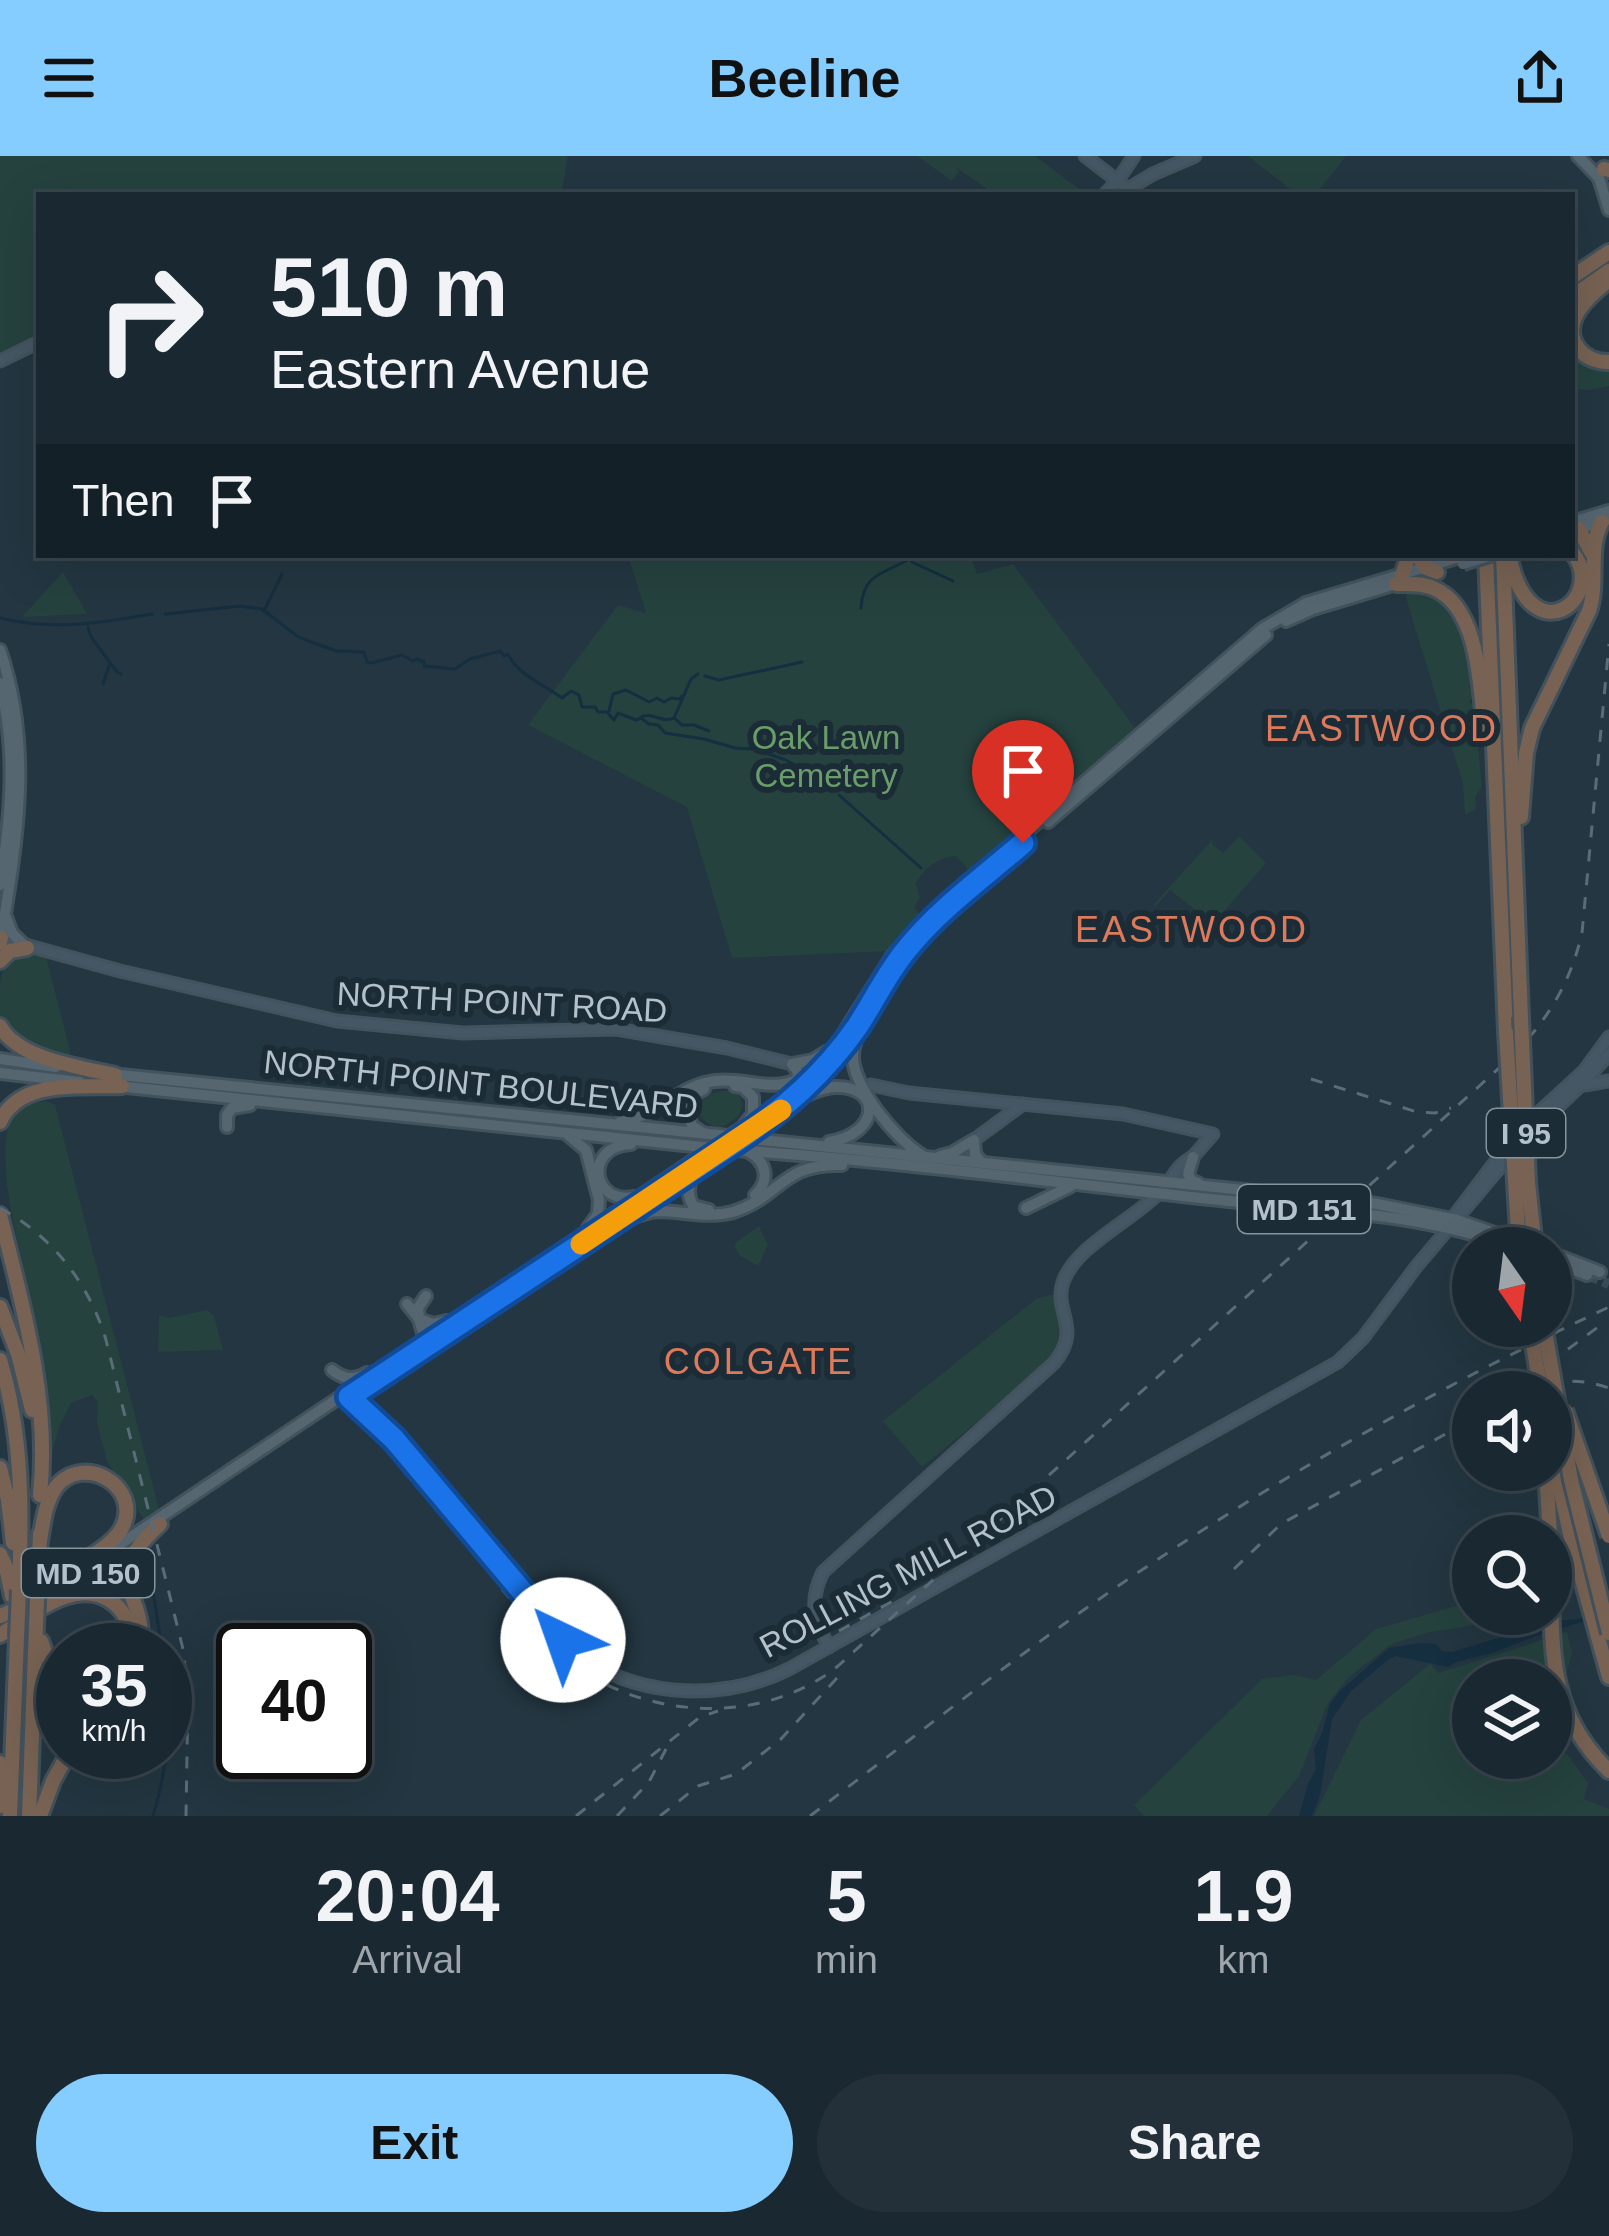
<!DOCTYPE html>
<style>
:root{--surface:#1a2831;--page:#233039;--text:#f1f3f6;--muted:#9fa6ab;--line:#38444d;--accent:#85cdff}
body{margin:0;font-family:Helvetica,sans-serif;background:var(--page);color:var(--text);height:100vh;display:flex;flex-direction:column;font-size:45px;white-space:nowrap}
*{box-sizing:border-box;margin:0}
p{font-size:39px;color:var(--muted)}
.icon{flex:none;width:66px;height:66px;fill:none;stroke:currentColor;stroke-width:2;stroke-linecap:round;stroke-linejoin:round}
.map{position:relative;height:1660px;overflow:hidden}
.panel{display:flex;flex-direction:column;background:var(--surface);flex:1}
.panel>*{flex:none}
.top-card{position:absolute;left:36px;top:36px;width:1539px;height:366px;border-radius:0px;box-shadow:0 12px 48px #0002,0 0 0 3px var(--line);background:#1a2831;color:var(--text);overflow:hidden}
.needle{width:78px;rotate:166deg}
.tools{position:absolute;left:1452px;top:1071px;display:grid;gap:24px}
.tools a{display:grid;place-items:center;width:120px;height:120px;border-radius:50%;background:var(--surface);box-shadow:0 12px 48px #0002,0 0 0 3px var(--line);font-size:60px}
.speed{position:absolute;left:36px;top:1467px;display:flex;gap:24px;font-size:60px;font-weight:700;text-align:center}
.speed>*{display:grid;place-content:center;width:156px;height:156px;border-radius:50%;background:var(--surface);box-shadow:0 12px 48px #0002,0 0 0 3px var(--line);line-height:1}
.speed small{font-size:30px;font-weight:400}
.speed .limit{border:6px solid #111;border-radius:18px;background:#fff;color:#111}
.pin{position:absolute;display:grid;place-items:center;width:102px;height:102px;color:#fff;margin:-123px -51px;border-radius:50% 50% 50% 0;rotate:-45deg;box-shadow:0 0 12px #0007}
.pin .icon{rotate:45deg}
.me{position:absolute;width:132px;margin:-66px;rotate:318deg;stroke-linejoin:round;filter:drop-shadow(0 0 9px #0008)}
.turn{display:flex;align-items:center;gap:42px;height:252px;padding:0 36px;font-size:54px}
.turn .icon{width:156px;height:156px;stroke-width:2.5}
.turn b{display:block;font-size:84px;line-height:102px}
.then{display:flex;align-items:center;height:114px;padding:0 36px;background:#0003;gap:24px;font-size:45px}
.eta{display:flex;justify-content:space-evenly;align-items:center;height:204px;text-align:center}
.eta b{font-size:72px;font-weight:800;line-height:84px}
.cta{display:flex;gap:24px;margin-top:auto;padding:24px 36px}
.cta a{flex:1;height:138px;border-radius:72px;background:var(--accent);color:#111;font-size:48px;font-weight:800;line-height:138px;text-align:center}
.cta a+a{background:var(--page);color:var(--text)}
header{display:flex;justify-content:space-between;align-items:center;height:156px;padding:0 36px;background:var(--accent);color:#111;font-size:54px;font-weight:800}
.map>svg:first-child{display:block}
.green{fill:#25423f;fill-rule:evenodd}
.water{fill:#152f40}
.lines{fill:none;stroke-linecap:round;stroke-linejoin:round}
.stream{stroke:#152f40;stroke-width:3}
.primary-tunnel{stroke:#394b56;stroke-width:10;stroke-dasharray:10 5;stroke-linecap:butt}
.secondary-casing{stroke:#43535d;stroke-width:15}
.primary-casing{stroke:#43535d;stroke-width:16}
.highway-casing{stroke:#42515b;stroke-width:20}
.secondary{stroke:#455764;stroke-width:9}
.primary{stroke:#556671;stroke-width:10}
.highway{stroke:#776253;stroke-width:14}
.rail{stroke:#596c78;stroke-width:3;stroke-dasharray:12 12;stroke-linecap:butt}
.primary-bridge-casing{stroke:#43535d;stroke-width:16;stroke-linecap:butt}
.highway-bridge-casing{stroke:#42515b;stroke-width:20;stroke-linecap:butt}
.primary-bridge{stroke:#556671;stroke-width:10}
.highway-bridge{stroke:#776253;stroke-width:14}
.route-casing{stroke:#114b97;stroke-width:30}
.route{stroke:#1a73e8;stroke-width:21}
.slow{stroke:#f59e0b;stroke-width:21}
.labels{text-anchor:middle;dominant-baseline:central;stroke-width:12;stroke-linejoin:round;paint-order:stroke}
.shield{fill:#1c2c36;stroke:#86949e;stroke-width:3}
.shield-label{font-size:30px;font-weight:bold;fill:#b3c1cb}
.park-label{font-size:33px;fill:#699e6a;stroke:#1c2c36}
.street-label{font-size:33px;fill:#b3c1cb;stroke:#1c2c36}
.neighbourhood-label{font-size:36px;letter-spacing:3px;fill:#dd7a5c;stroke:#1c2c36}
</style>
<header><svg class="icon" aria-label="menu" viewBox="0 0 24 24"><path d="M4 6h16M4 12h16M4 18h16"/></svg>Beeline<svg class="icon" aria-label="share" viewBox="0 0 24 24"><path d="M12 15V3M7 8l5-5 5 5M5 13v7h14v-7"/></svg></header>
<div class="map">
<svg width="1609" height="1660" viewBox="0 0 1609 1660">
<rect width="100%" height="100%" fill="#233641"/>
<g class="green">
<polygon points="0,0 568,0 561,39 39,39 39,179 0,198"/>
<polygon points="917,0 1035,0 1087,39 996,39 954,10 959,15 952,25"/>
<polygon points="1248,0 1346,0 1315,39 1298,39"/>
<polygon points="1572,202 1585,211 1609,214 1609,230 1588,234 1572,233"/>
<path d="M628 399H970L977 418 1013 408 1135 572 970 716 956 700C937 702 925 711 916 727L920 741 914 751 921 760 890 795 732 802 687 651 528 569 618 449 646 457Z"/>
<polygon points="63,416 87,458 22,461"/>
<path d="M1414 436C1432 439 1454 442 1453 464L1463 472 1474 539 1469 546 1474 550 1482 631 1475 641 1476 653 1465 659 1463 628 1405 439Z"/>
<polygon points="1239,680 1266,707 1213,768 1170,734 1155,751 1154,748 1213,683 1212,688 1223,697"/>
<polygon points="21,794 46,801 73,906 22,891 0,869 0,828 5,805"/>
<path d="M729 934 739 938 743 950 739 959C721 977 709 974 696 954 703 937 712 937 729 934Z"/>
<path d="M47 945 55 949 159 1353 144 1364 107 1305 97 1267 98 1246 92 1239 71 1247 60 1269 51 1300C49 1239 39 1183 26 1123 16 1076 0 1024 7 976 12 954 26 947 47 945Z"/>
<polygon points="759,1070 768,1089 758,1110 740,1100 735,1091 735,1087"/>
<path d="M1050 1139H1057C1064 1177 1066 1185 1039 1215L922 1311 883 1265 1036 1143Z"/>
<polygon points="207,1154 214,1160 223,1194 158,1196 159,1159 169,1162"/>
<polygon points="1473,1445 1473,1458 1480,1458 1480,1468 1425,1477 1390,1489 1349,1521 1328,1547 1299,1620 1267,1660 1144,1660 1134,1649 1262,1523 1294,1519 1316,1524 1376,1473"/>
<path d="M1567 1476 1572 1497 1551 1574 1552 1597 1567 1598 1588 1627 1584 1643 1609 1653V1660H1314L1361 1564 1430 1508 1439 1517ZM1473 1524H1551V1602H1473Z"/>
</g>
<polygon class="water" points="1609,1450 1607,1458 1536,1480 1492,1497 1456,1506 1448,1511 1396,1500 1389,1503 1351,1535 1332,1563 1320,1639 1312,1660 1299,1660 1308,1628 1316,1613 1314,1593 1322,1577 1330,1548 1339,1536 1389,1492 1421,1487 1436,1488 1442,1495 1452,1496 1554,1465 1579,1463"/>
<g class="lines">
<g class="stream">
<polyline points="912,406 953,425"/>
<path d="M861 452C863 417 884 418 909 403"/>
<polyline points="265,453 282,418"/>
<path d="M165 458 240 450 262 453 297 480 308 485 337 495 364 496 367 506 371 507 402 499 413 505 417 503 424 506V510L455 513 470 503 500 495 504 500 508 498C517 518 544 529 562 542L571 535 579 539 582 551H595L598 556H607L614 564 618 557 636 564 641 562 649 568 658 569 665 577 704 583 735 592 754 593 786 604 819 622 833 634"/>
<path d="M0 462C52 475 100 467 152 458"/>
<polyline points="88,471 91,481 117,516 121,518"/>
<polyline points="705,520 719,524 802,506"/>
<polyline points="103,528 110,507"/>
<polyline points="609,555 613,538 626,534 649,546 657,542 664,546 671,542 680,543 682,540"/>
<path d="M641 561C652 555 662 568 674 562L682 569H694L709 575"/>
<polyline points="674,562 691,523 698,518"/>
<polyline points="839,639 921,712"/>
<polyline points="148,1403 162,1494"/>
<path d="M153 1660C167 1613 173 1562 165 1513"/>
</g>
<polyline class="primary-tunnel" points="1589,1120 1609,1128"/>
<defs>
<g id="secondary">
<polyline points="1085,0 1128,33"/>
<polyline points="1104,39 1118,24 1134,0"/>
<polyline points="1118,39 1153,18 1195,0"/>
<polyline points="0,205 39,186"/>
<polyline points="0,782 120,815 337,865 463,877 616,873 727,892 792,908"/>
<polyline points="871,929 909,937 1123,958 1213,978 1192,1002"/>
<polyline points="1585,929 1609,925"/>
<polyline points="1526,968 1584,915 1609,881"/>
<polyline points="1524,983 1582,928 1609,898"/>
<polyline points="974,984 1023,948"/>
<polyline points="1449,1067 1511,985"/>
<path d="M345 1237C360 1252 378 1265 392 1281 429 1322 463 1367 498 1409 525 1441 551 1481 586 1504 646 1543 727 1544 789 1513L1338 1206 1363 1182 1416 1111 1513 996"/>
<path d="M829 1491C814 1464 809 1444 823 1416L1054 1207C1083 1172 1053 1156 1063 1126 1076 1089 1135 1063 1161 1035 1173 1023 1177 1008 1193 1001"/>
</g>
<g id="primary">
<polyline points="1578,0 1599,22 1609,54"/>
<polyline points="1572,366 1609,355"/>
<polyline points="1572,375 1609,363"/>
<polyline points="1286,465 1313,453 1399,427"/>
<path d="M0 494C33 590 17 685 1 782"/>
<path d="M0 527C17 596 11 660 0 729"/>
<polyline points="1048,666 1266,479"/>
<polyline points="6,761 12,777 27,792"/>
<path d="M869 852C864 867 854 881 853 898 851 929 896 984 922 999"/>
<polyline points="0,903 56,911"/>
<polyline points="0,917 80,926"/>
<polyline points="110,918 719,979"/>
<polyline points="797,929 798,916 792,908 813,904 826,896"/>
<polyline points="117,930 703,991"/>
<polyline points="735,930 743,931 753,941 753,958 745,968"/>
<path d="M788 949C803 941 818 932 835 931 883 930 880 978 829 986"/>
<path d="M620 966C632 963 645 960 656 953 676 941 691 928 715 925 745 921 770 937 799 923"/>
<polyline points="227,971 227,959 232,952 250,949"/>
<polyline points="703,977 692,970 687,954 693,939 704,933"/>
<polyline points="568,979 586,994 599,1044 598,1058 588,1072"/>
<polyline points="753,983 1377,1048 1457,1064 1538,1092"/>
<path d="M631 988C584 990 590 1049 635 1041"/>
<path d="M736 994C894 1005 1052 1026 1210 1043 1312 1054 1419 1056 1516 1092"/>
<path d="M749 996C767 1006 770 1025 755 1039"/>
<polyline points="940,1000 952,997 974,984 975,998 982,1007"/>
<polyline points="1193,1001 1188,1018 1192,1025 1198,1027"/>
<polyline points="1026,1052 1071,1030"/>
<path d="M709 1054 693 1050C677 1019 709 1009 729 992"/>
<path d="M605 1072C623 1068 638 1056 658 1055 684 1055 707 1063 733 1056 781 1041 781 1007 842 1009"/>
<polyline points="1551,1097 1600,1116"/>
<polyline points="1551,1105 1587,1119"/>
<polyline points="426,1140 418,1152 419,1163 433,1168 447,1165"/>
<polyline points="407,1148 419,1163 425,1184 421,1189"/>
<path d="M332 1214C343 1223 355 1225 367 1217"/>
<polyline points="92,1407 773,951 813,916 838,886 892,800 921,767 1262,473 1306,447 1456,402"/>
<polyline points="52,1441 102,1408"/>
</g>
<g id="highway">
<polyline points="1604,13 1609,14"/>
<polyline points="1572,121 1609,96"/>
<path d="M1609 124C1597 134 1582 146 1575 161 1564 186 1585 207 1609 206"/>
<polyline points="1572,141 1609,115"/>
<polyline points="1579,373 1591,396"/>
<polyline points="1417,399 1426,412 1437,416"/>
<polyline points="1439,399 1462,400"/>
<polyline points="1486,399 1506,876"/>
<polyline points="1503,399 1521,861"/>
<path d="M1509 399C1530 503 1609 441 1572 396"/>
<polyline points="1402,419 1409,399"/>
<path d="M1396 428C1408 428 1422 427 1433 432 1480 451 1480 533 1485 576"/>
<path d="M1521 661 1526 597 1532 572 1589 455C1599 426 1587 392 1602 366"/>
<polyline points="0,787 1,782"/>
<polyline points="0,805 10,795 27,792"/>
<path d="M0 870C18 903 80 911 115 919"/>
<path d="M0 966C20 922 81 932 122 930"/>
<path d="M0 1059C23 1150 50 1244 40 1339"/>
<polyline points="0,1151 18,1198 32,1254"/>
<path d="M0 1204C23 1280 22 1355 19 1434"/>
<polyline points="1551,1292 1573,1391 1609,1521"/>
<polyline points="0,1312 8,1344 13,1387"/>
<polyline points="1546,1314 1550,1380"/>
<polyline points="0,1398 6,1411 12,1440"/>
<path d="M1551 1420C1552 1498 1549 1557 1609 1615"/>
<polyline points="38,1421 40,1378"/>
<path d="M0 1460C9 1456 18 1453 26 1448 37 1442 46 1432 55 1424 74 1409 112 1392 122 1372 143 1331 84 1296 56 1331 45 1346 43 1367 40 1385"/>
<path d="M0 1479C31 1460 79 1416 116 1449 129 1461 132 1477 129 1494"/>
<polyline points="41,1485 48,1504 63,1520"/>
<path d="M140 1494C148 1431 95 1428 160 1368"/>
<polyline points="0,1607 2,1650"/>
<polyline points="10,1660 17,1482"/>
<polyline points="29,1660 36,1469"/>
<polyline points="40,1660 53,1625 69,1596"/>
</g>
</defs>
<use href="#secondary" class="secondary-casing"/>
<use href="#primary" class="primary-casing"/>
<use href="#highway" class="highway-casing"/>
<use href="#secondary" class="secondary"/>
<use href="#primary" class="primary"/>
<use href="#highway" class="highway"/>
<g class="rail">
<polyline points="1311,923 1417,956 1435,957 1451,952"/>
<path d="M0 1052C52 1080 89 1127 106 1184L183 1493 188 1537 186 1660"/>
<polyline points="1510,1236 1598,1171"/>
<path d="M1526 1236C1554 1223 1580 1222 1609 1232"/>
<polyline points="1234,1413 1281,1368 1473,1263"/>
<path d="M502 1433C524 1459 544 1486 571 1507 647 1564 763 1570 838 1510L1508 904C1545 868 1570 829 1582 777L1609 488"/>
<polyline points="839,1475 898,1442"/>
<polyline points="576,1660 700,1561 718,1555"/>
<polyline points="617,1660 649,1626 666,1593"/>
<polyline points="660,1660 698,1630 736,1618 781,1583 837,1522"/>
<path d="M810 1660C905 1588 998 1514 1095 1446 1257 1333 1430 1235 1609 1151"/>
</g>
<defs>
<g id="primary-bridge">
<polyline points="1463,408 1493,399"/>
<polyline points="719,979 753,983"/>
<polyline points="703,991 736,994"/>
</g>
<g id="highway-bridge">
<polyline points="1521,861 1528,1027 1535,1092"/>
<polyline points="1506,876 1519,1092"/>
<polyline points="1530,1170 1541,1236"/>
<polyline points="1544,1170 1571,1324 1609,1477"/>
<polyline points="1565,1254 1609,1380"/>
<polyline points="36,1469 38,1421"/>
<polyline points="17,1482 19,1434"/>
</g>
</defs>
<use href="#primary-bridge" class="primary-bridge-casing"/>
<use href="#highway-bridge" class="highway-bridge-casing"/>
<use href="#primary-bridge" class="primary-bridge"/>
<use href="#highway-bridge" class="highway-bridge"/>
</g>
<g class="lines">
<defs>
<path id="route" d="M563 1484 394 1283 349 1241 737 985C784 953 824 918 857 871 874 845 887 817 907 793 939 753 984 721 1023 687"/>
</defs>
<use href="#route" class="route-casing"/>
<use href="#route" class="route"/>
<polyline class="slow" points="581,1088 781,954"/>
</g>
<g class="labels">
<g class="shield">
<rect x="1487" y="953" width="78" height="48" rx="9"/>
<rect x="1238" y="1029" width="132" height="48" rx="9"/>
<rect x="22" y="1393" width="132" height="48" rx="9"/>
</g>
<g class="shield-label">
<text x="1526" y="977">I 95</text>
<text x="1304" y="1053">MD 151</text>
<text x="88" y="1417">MD 150</text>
</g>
<g class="park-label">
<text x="826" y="581">Oak Lawn<tspan x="826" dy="38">Cemetery</tspan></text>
</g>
<g class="street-label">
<text transform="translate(502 846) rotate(3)">NORTH POINT ROAD</text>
<text transform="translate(481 928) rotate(6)">NORTH POINT BOULEVARD</text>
<text transform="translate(908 1415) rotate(-28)">ROLLING MILL ROAD</text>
</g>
<g class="neighbourhood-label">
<text x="1382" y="572">EASTWOOD</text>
<text x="1192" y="773">EASTWOOD</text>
<text x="759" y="1205">COLGATE</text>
</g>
</g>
</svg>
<div class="tools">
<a><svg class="needle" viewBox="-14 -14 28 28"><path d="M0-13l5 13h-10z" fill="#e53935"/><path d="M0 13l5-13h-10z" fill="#9fa6ab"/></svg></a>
<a><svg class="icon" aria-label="sound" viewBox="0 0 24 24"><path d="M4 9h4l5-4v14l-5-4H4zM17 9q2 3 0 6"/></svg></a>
<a><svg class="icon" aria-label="search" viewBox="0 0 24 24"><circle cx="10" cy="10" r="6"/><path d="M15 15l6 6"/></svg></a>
<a><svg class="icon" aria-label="layers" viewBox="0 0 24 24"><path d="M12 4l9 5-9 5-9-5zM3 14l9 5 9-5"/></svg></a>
</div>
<div class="speed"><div>35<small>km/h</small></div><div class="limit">40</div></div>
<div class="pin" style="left:1023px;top:687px;background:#d93025"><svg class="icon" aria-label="arrive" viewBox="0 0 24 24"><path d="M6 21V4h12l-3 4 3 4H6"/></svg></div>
<svg class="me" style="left:563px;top:1484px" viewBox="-20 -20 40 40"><circle r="19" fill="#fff"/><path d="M0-13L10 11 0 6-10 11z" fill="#1a73e8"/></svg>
<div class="top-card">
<div class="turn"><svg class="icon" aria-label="right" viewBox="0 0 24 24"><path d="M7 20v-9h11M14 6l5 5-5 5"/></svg><div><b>510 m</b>Eastern Avenue</div></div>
<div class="then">Then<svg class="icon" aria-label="arrive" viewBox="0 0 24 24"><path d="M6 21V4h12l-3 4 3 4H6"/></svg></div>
</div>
</div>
<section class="panel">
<div class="eta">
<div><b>20:04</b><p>Arrival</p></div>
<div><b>5</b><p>min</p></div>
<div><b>1.9</b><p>km</p></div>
</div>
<div class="cta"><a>Exit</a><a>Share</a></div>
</section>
